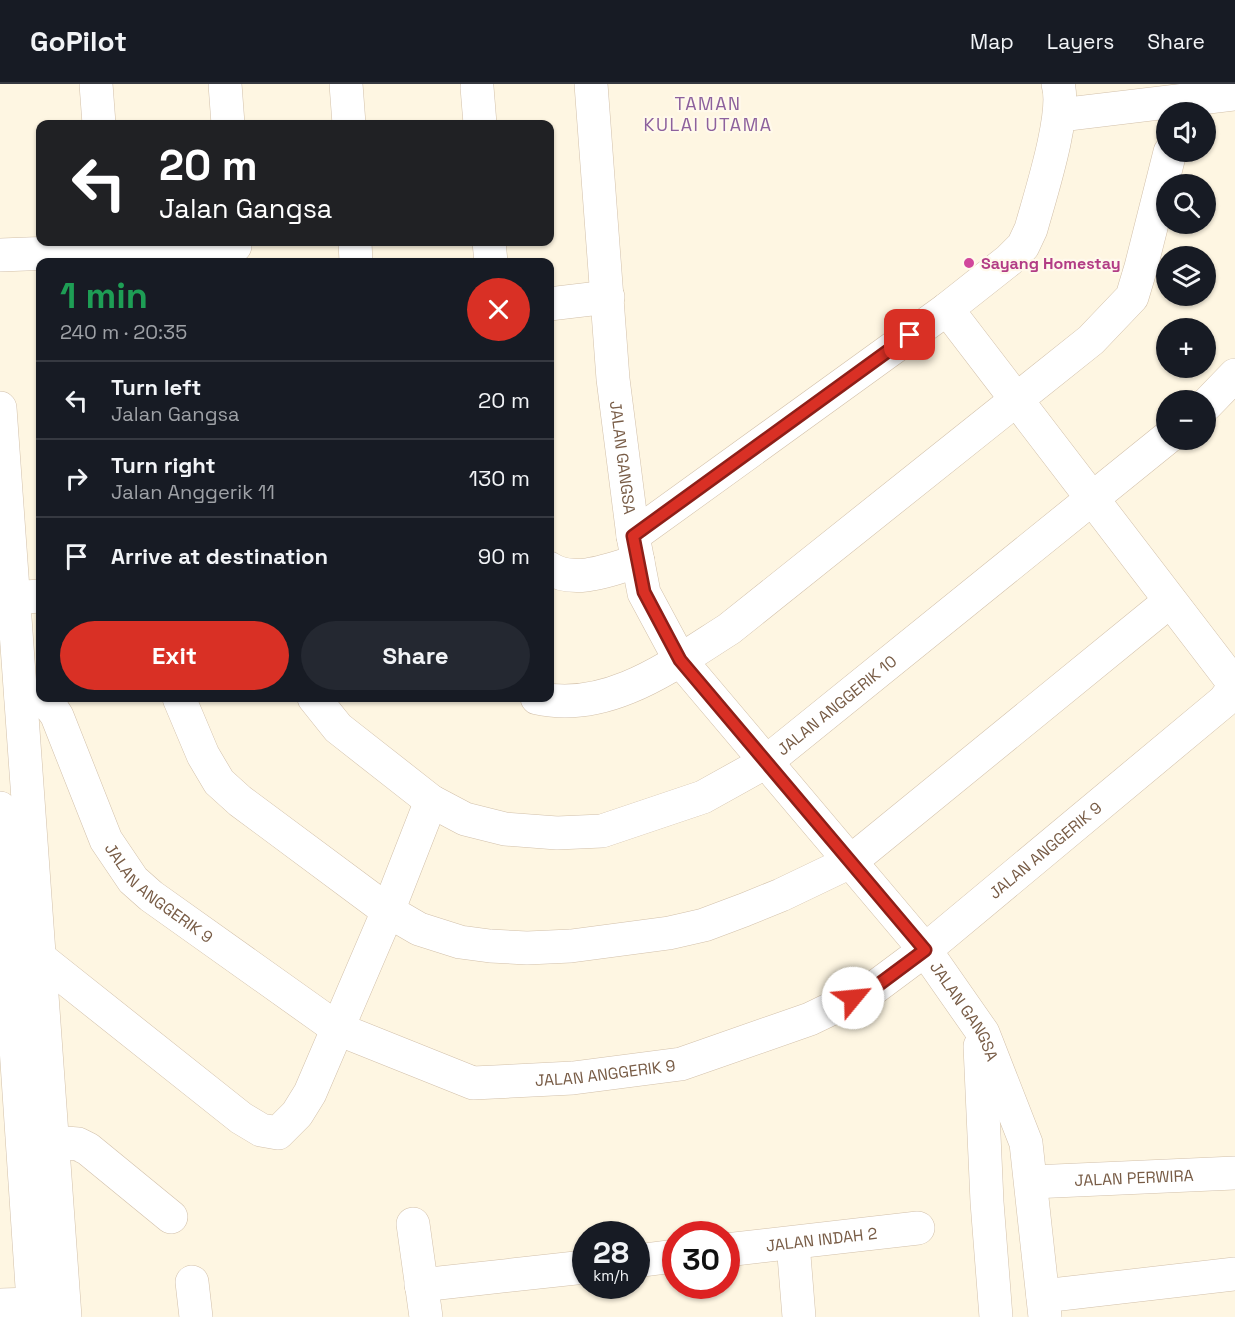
<!DOCTYPE html>
<meta charset="utf-8">
<style>
:root{--surface:#171b24;--page:#242831;--text:#f1f3f6;--muted:#9ea1a6;--line:#363941;--accent:#d93025}
body{margin:0;font-family:"Space Grotesk",sans-serif;background:var(--page);color:var(--text);height:100vh;display:flex;flex-direction:column;font-size:22px;white-space:nowrap}
*{box-sizing:border-box;margin:0}
p{font-size:20px;color:var(--muted)}
.icon{flex:none;width:33px;height:33px;fill:none;stroke:currentColor;stroke-width:2;stroke-linecap:round;stroke-linejoin:round}
.map{position:relative;flex:1;overflow:hidden}
.side{position:absolute;left:36px;top:174px;width:518px;height:444px;display:flex;flex-direction:column;background:var(--surface);border-radius:12px;box-shadow:0 2px 4px #0004}
.side>*{flex:none}
.hud{position:absolute;left:36px;top:36px;width:518px;height:126px;border-radius:12px;box-shadow:0 2px 4px #0004;background:#202124;color:#fff;overflow:hidden}
.fabs{position:absolute;left:1156px;top:18px;display:grid;gap:12px}
.fabs a{display:grid;place-items:center;width:60px;height:60px;border-radius:50%;background:var(--surface);box-shadow:0 2px 4px #0004;font-size:30px}
.speed{position:absolute;left:572px;top:1137px;display:flex;gap:12px;font-size:30px;font-weight:700;text-align:center}
.speed>*{display:grid;place-content:center;width:78px;height:78px;border-radius:50%;background:var(--surface);box-shadow:0 2px 4px #0004;line-height:1}
.speed small{font-size:15px;font-weight:400}
.speed .limit{border:9px solid #d22;background:#fff;color:#111}
.pin{position:absolute;display:grid;place-items:center;width:51px;height:51px;color:#fff;margin:-26px;border-radius:12px;box-shadow:0 3px 9px #0006}
.me{position:absolute;width:66px;margin:-33px;rotate:62deg;stroke-linejoin:round;filter:drop-shadow(0 0 4px #0008)}
.turn{display:flex;align-items:center;gap:21px;height:126px;padding:0 24px;font-size:27px}
.turn .icon{width:78px;height:78px;stroke-width:2.5}
.turn b{display:block;font-size:42px;line-height:51px}
.round{display:grid;place-items:center;flex:none;width:63px;height:63px;border-radius:32px;background:var(--page)}
.summary{display:flex;align-items:center;justify-content:space-between;height:102px;padding:0 24px}
h1{font-size:36px;font-weight:800;line-height:45px;color:#1e9e55}
.action{display:flex;gap:12px;margin-top:auto;padding:12px 24px}
.action a{flex:1;height:69px;border-radius:36px;background:var(--accent);color:#fff;font-size:24px;font-weight:800;line-height:69px;text-align:center}
.action a+a{background:var(--page);color:var(--text)}
ul{padding:0;list-style:none}
li{display:flex;align-items:center;gap:18px;height:78px;padding:0 24px;border-top:2px solid var(--line)}
li div{flex:1}
li b{display:block;font-size:22px}
li em{font-style:normal}
header{display:flex;align-items:center;gap:36px;box-sizing:border-box;height:84px;padding:0 30px;background:var(--surface);border-bottom:2px solid var(--line)}
header strong{font-size:28px}
nav{display:flex;gap:33px;margin-inline-start:auto;font-size:21px}
.map>svg:first-child{display:block}
.lines{fill:none;stroke-linecap:round;stroke-linejoin:round}
.minor-casing{stroke:#d2c0aa;stroke-width:34}
.minor{stroke:#fff;stroke-width:33}
.route-casing{stroke:#8d1f18;stroke-width:15}
.route{stroke:#d93025;stroke-width:10}
.hotel-dot{fill:#d1479c;stroke:#fff9eb;stroke-width:2}
.labels{text-anchor:middle;dominant-baseline:central;stroke-width:4.5;stroke-linejoin:round;paint-order:stroke}
.hotel-label{font-size:16px;font-weight:bold;fill:#b23c85;stroke:#fff9eb;text-anchor:start}
.street-label{font-size:16px;fill:#785c46;stroke:#fff9eb}
.neighbourhood-label{font-size:18px;letter-spacing:1.5px;fill:#8d619d;stroke:#fff9eb}
</style>
<header>
<strong>GoPilot</strong>
<nav><a>Map</a><a>Layers</a><a>Share</a></nav>
</header>
<div class="map">
<svg width="1235" height="1233" viewBox="0 0 1235 1233">
<rect width="100%" height="100%" fill="#fef6e2"/>
<g class="lines">
<defs>
<g id="minor">
<polyline points="96,0 99,40"/>
<polyline points="225,0 228,40"/>
<polyline points="346,0 349,40"/>
<path id="s1" d="M591 0 613 295 633 452 644 509 680 576 925 866 983 949 1026 1059 1045 1233"/>
<polyline points="477,3 480,40"/>
<polyline points="1060,31 1235,10"/>
<polyline points="355,158 356,178"/>
<polyline points="489,158 491,178"/>
<polyline points="0,171 235,162"/>
<polyline points="549,220 608,213"/>
<polyline points="947,225 1235,601"/>
<polyline points="1206,321 1235,291"/>
<polyline points="0,324 65,1233"/>
<path d="M633 452 947 225 1009 176 1023 162 1031 145C1040 112 1067 30 1058 0"/>
<path d="M549 484C574 501 612 485 638 477"/>
<polyline points="13,514 40,512"/>
<path id="s2" d="M21 613C39 616 47 615 57 632L106 756 133 796 151 812 338 945 473 999 573 994 681 980 810 935 874 904 925 866 1224 617 1235 602"/>
<polyline points="179,614 203,671 219,698 240,717 388,827 419,845 460,858 490,862 527,864 571,862 669,849 704,841 744,826 781,811 850,778 1170,517"/>
<path id="s3" d="M314 614 338 644 431 717 465 735 505 745 557 749 602 747 703 713 766 678 1167 354"/>
<path d="M537 614C608 630 672 581 729 545L1091 256 1132 213 1141 183 1170 68"/>
<polyline points="0,724 34,1233"/>
<polyline points="41,875 241,1034 261,1046 278,1049 297,1030 310,1009 388,827 431,717"/>
<polyline points="980,962 987,1118 996,1233"/>
<polyline points="53,1058 78,1060 88,1065 171,1133"/>
<path id="s4" d="M1032 1098 1235 1089"/>
<polyline points="413,1140 426,1233"/>
<polyline points="793,1159 799,1233"/>
<path id="s5" d="M726 1166 918 1144"/>
<polyline points="636,1177 675,1172"/>
<polyline points="192,1198 196,1233"/>
<polyline points="421,1201 585,1183"/>
<polyline points="1043,1212 1235,1190"/>
<polyline points="0,1221 33,1220"/>
</g>
</defs>
<use href="#minor" class="minor-casing"/>
<use href="#minor" class="minor"/>
</g>
<g class="lines">
<defs>
<polyline id="route" points="853,914 874,904 925,866 680,576 644,508 633,452 910,251"/>
</defs>
<use href="#route" class="route-casing"/>
<use href="#route" class="route"/>
</g>
<circle class="hotel-dot" cx="969" cy="179" r="6"/>
<g class="labels">
<g class="hotel-label">
<text x="981" y="179">Sayang Homestay</text>
</g>
<g class="street-label">
<text stroke="none"><textPath href="#s1" startOffset="375">JALAN GANGSA</textPath></text>
<text stroke="none"><textPath href="#s3" startOffset="603">JALAN ANGGERIK 10</textPath></text>
<text stroke="none"><textPath href="#s2" startOffset="1260">JALAN ANGGERIK 9</textPath></text>
<text stroke="none"><textPath href="#s2" startOffset="252">JALAN ANGGERIK 9</textPath></text>
<text stroke="none"><textPath href="#s1" startOffset="1041">JALAN GANGSA</textPath></text>
<text stroke="none"><textPath href="#s2" startOffset="756">JALAN ANGGERIK 9</textPath></text>
<text stroke="none"><textPath href="#s4" startOffset="102">JALAN PERWIRA</textPath></text>
<text stroke="none"><textPath href="#s5" startOffset="96">JALAN INDAH 2</textPath></text>
</g>
<g class="neighbourhood-label">
<text x="708" y="19">TAMAN<tspan x="708" dy="21">KULAI UTAMA</tspan></text>
</g>
</g>
</svg>
<div class="fabs">
<a><svg class="icon" aria-label="sound" viewBox="0 0 24 24"><path d="M4 9h4l5-4v14l-5-4H4zM17 9q2 3 0 6"/></svg></a>
<a><svg class="icon" aria-label="search" viewBox="0 0 24 24"><circle cx="10" cy="10" r="6"/><path d="M15 15l6 6"/></svg></a>
<a><svg class="icon" aria-label="layers" viewBox="0 0 24 24"><path d="M12 4l9 5-9 5-9-5zM3 14l9 5 9-5"/></svg></a>
<a>+</a>
<a>−</a>
</div>
<div class="speed"><div>28<small>km/h</small></div><div class="limit">30</div></div>
<div class="pin" style="left:910px;top:251px;background:#d93025"><svg class="icon" aria-label="arrive" viewBox="0 0 24 24"><path d="M6 21V4h12l-3 4 3 4H6"/></svg></div>
<svg class="me" style="left:853px;top:914px" viewBox="-20 -20 40 40"><circle r="19" fill="#fff"/><path d="M0-13L10 11 0 6-10 11z" fill="#d93025"/></svg>
<div class="hud">
<div class="turn"><svg class="icon" aria-label="left" viewBox="0 0 24 24"><path d="M17 20v-9H6M10 6l-5 5 5 5"/></svg><div><b>20 m</b>Jalan Gangsa</div></div>
</div>
<section class="side">
<div class="summary"><div><h1>1 min</h1><p>240 m · 20:35</p></div><a class="round" style="background:#d93025;color:#fff"><svg class="icon" aria-label="close" viewBox="0 0 24 24"><path d="M6 6l12 12M18 6L6 18"/></svg></a></div>
<ul>
<li><svg class="icon" aria-label="left" viewBox="0 0 24 24"><path d="M17 20v-9H6M10 6l-5 5 5 5"/></svg><div><b>Turn left</b><p>Jalan Gangsa</p></div><em>20 m</em></li>
<li><svg class="icon" aria-label="right" viewBox="0 0 24 24"><path d="M7 20v-9h11M14 6l5 5-5 5"/></svg><div><b>Turn right</b><p>Jalan Anggerik 11</p></div><em>130 m</em></li>
<li><svg class="icon" aria-label="arrive" viewBox="0 0 24 24"><path d="M6 21V4h12l-3 4 3 4H6"/></svg><div><b>Arrive at destination</b></div><em>90 m</em></li>
</ul>
<div class="action"><a>Exit</a><a>Share</a></div>
</section>
</div>
